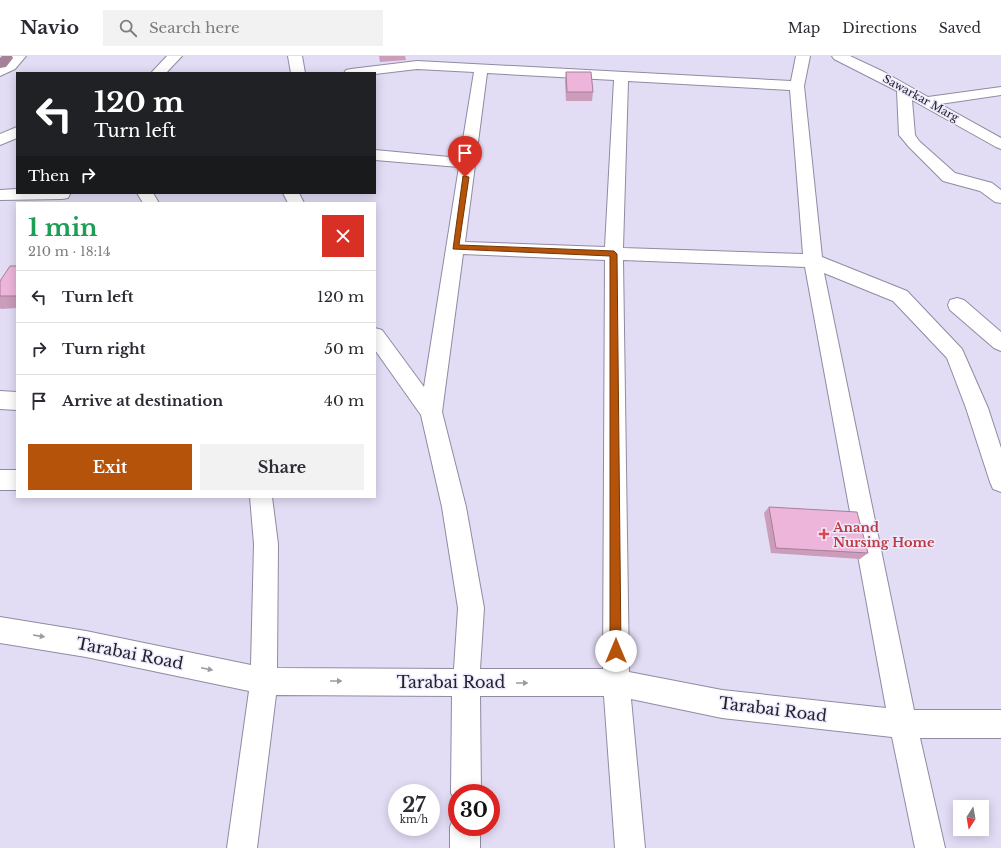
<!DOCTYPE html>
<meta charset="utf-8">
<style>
:root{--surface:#fff;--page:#f2f2f3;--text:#2b2b33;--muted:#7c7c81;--line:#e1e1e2;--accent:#b45309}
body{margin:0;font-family:"Libre Baskerville",serif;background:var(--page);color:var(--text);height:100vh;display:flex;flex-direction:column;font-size:15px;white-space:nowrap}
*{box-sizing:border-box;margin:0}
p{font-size:13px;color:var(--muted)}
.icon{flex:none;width:22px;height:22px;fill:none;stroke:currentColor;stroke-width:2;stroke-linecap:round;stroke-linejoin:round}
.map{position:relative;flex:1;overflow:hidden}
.panel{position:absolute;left:16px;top:146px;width:360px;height:296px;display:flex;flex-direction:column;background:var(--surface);border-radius:0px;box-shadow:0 2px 10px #0003}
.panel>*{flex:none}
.hud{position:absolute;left:16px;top:16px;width:360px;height:122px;border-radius:0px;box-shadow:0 2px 10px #0003;background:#202124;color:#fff;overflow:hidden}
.needle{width:26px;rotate:191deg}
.fabs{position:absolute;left:953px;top:744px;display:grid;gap:8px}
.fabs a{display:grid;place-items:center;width:36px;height:36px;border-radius:0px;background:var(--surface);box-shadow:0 2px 10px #0003;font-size:20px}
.speed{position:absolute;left:388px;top:728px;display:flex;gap:8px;font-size:20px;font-weight:700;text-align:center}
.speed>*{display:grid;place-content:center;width:52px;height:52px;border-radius:50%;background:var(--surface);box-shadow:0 2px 10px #0003;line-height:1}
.speed small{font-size:10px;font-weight:400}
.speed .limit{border:6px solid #d22;background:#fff;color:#111}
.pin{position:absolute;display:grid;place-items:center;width:34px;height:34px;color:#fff;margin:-41px -17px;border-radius:50% 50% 50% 0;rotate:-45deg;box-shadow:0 0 4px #0007}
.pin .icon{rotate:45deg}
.me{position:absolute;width:44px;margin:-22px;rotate:0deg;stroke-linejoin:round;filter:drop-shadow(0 0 3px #0008)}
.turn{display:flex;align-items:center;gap:14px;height:84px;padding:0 12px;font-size:18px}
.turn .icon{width:52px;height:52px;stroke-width:2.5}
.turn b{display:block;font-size:28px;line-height:34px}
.then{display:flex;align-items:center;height:38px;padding:0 12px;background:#0003;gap:8px;font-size:15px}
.round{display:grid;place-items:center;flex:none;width:42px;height:42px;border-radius:0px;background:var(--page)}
.headline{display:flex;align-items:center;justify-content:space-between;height:68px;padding:0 12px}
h1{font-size:24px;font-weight:700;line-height:30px;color:#1e9e55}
.cta{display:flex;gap:8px;margin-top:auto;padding:8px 12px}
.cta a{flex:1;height:46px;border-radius:0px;background:var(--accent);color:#fff;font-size:16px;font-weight:700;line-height:46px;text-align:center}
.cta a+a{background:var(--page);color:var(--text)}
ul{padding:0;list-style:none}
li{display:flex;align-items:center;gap:12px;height:52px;padding:0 12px;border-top:1px solid var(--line)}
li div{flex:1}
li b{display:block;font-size:15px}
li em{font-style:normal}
header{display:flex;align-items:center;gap:24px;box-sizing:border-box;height:56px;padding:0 20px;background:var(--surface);border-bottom:1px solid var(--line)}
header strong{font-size:19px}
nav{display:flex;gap:22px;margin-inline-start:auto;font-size:14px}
.search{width:280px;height:36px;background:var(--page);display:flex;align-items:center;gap:10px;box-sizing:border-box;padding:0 14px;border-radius:0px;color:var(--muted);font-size:15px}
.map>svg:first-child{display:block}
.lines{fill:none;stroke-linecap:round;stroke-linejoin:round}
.minor-casing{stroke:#908ba2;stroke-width:2}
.minor{fill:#fff;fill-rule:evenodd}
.wall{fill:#cc9cbb}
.shaded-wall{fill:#a67f99}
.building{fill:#edb5da;stroke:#a67f99}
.oneway{fill:#9c9ca0}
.route{fill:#b45309;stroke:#753606}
.health-dot{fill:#e0444e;stroke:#eeeafe;stroke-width:1.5}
.labels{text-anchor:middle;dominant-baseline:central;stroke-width:3;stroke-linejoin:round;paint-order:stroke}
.far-street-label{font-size:11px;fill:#24222b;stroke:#eeeafe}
.health-label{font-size:13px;font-weight:bold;fill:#be3a42;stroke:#eeeafe;text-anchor:start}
.near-street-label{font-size:16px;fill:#24222b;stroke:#eeeafe}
</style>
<header>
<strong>Navio</strong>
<div class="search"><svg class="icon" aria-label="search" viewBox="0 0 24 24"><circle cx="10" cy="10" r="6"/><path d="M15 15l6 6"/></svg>Search here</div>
<nav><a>Map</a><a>Directions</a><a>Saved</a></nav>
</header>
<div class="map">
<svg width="1001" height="792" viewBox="0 0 1001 792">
<rect width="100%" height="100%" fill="#e2dcf5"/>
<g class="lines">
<defs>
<g id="minor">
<polygon points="12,0 26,0 15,13 0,20 0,10"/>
<polygon points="167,0 182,0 166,17 151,17"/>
<polygon points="288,0 302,0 305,17 291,17"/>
<path d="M796 0H810L804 30 822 201 907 235 962 293 988 352 1001 392V436L993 433 990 426 966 352 947 302 893 245 824 217 914 654H1001V682H920L945 792H915L892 681 722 662 631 643 645 792H615L604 640H480L481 737H457V748L451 737 452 640 276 639 257 792H227L249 635 86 601 0 587V561L86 575 251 609 254 488 250 441H272L278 488 277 612 454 613 458 552 442 451 421 359 375 294V272L382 274 424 331 459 111 375 104V94L460 102 474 16 417 13 375 18 344 17 346 14 351 13 417 5 791 25ZM487 17 614 24 605 191 465 186ZM628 25 790 34 803 198 623 192ZM463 198 605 204 603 613H480L484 552 466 451 442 356ZM623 204 805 211 886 652 722 634 629 616Z"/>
<polygon points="832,0 850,0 884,16 928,41 1001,31 1001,39 940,48 1001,82 1001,93 996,91 912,44 915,79 919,85 955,117 992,127 1001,134 1001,147 995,146 980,135 943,125 909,91 899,79 897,35 834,3"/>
<polygon points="17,71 17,82 0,89 0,78"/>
<polygon points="17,133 17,137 70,138 68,142 62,143 0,144 0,134"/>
<polygon points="137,137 153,137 159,147 143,147"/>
<polygon points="283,137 299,137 304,147 288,147"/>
<polygon points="957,242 964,244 1001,276 1001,295 994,292 950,254 948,249 950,244"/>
<polygon points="0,335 17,336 17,354 0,353"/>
<rect x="0" y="414" width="17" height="20"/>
<polygon points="457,759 457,771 480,771 480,792 450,792 450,771 454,760"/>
</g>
</defs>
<use href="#minor" class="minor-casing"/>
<use href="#minor" class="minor"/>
</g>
<g class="wall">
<polygon points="379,0 405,0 406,4 380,6"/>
<polygon points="566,16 593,36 592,45 566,45 565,25"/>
<polygon points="17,210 17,252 1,253 0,252 0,225"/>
<polygon points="769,451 868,497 860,503 771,497 764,457"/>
</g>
<polygon class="shaded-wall" points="2,0 12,0 13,2 6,11 0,12 0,2"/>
<g class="building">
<polygon points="566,16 591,16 593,36 567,36"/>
<polygon points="10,210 17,210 17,240 0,240 0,225"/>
<polygon points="769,451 857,456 868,497 776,492"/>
</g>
<defs><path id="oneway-solid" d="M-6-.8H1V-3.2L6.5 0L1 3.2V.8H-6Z"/></defs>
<g class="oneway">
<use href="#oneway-solid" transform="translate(39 580) rotate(9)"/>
<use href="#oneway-solid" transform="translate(207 613) rotate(12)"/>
<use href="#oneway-solid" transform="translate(336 625)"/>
<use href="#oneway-solid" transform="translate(522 627)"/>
</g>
<polygon class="route" points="463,120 469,121 459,189 614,195 617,198 621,595 620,599 616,601 612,599 610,595 610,200 453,193"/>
<path class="health-dot" d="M822 472h4v4h4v4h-4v4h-4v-4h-4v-4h4z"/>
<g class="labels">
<g class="far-street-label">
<text transform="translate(921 42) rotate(29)">Sawarkar Marg</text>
</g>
<g class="health-label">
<text x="833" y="471">Anand<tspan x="833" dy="15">Nursing Home</tspan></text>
</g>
<g class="near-street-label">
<text transform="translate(130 597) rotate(11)">Tarabai Road</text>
<text x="451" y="626">Tarabai Road</text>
<text transform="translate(773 653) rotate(7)">Tarabai Road</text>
</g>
</g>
</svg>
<div class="fabs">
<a><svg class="needle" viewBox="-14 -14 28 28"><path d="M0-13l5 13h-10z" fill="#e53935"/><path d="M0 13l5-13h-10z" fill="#7c7c81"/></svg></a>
</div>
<div class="speed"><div>27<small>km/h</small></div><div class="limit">30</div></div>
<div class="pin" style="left:465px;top:121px;background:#d93025"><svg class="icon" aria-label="arrive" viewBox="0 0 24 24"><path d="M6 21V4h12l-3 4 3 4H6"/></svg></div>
<svg class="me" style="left:616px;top:595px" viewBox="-20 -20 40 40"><circle r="19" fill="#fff"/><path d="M0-13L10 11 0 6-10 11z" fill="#b45309"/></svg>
<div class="hud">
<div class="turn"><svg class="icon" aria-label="left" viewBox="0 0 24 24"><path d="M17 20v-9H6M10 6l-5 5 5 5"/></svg><div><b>120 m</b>Turn left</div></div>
<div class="then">Then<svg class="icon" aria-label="right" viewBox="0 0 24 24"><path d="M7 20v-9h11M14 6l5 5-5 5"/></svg></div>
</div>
<section class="panel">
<div class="headline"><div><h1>1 min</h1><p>210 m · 18:14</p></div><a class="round" style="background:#d93025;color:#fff"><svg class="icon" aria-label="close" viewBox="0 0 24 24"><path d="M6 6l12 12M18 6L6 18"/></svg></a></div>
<ul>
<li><svg class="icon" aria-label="left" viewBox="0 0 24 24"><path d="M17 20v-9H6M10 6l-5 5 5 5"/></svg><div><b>Turn left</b></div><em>120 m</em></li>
<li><svg class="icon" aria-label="right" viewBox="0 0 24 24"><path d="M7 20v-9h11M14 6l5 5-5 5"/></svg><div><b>Turn right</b></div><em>50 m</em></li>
<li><svg class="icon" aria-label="arrive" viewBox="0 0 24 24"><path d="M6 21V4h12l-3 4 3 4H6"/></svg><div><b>Arrive at destination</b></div><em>40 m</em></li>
</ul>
<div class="cta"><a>Exit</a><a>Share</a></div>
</section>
</div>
